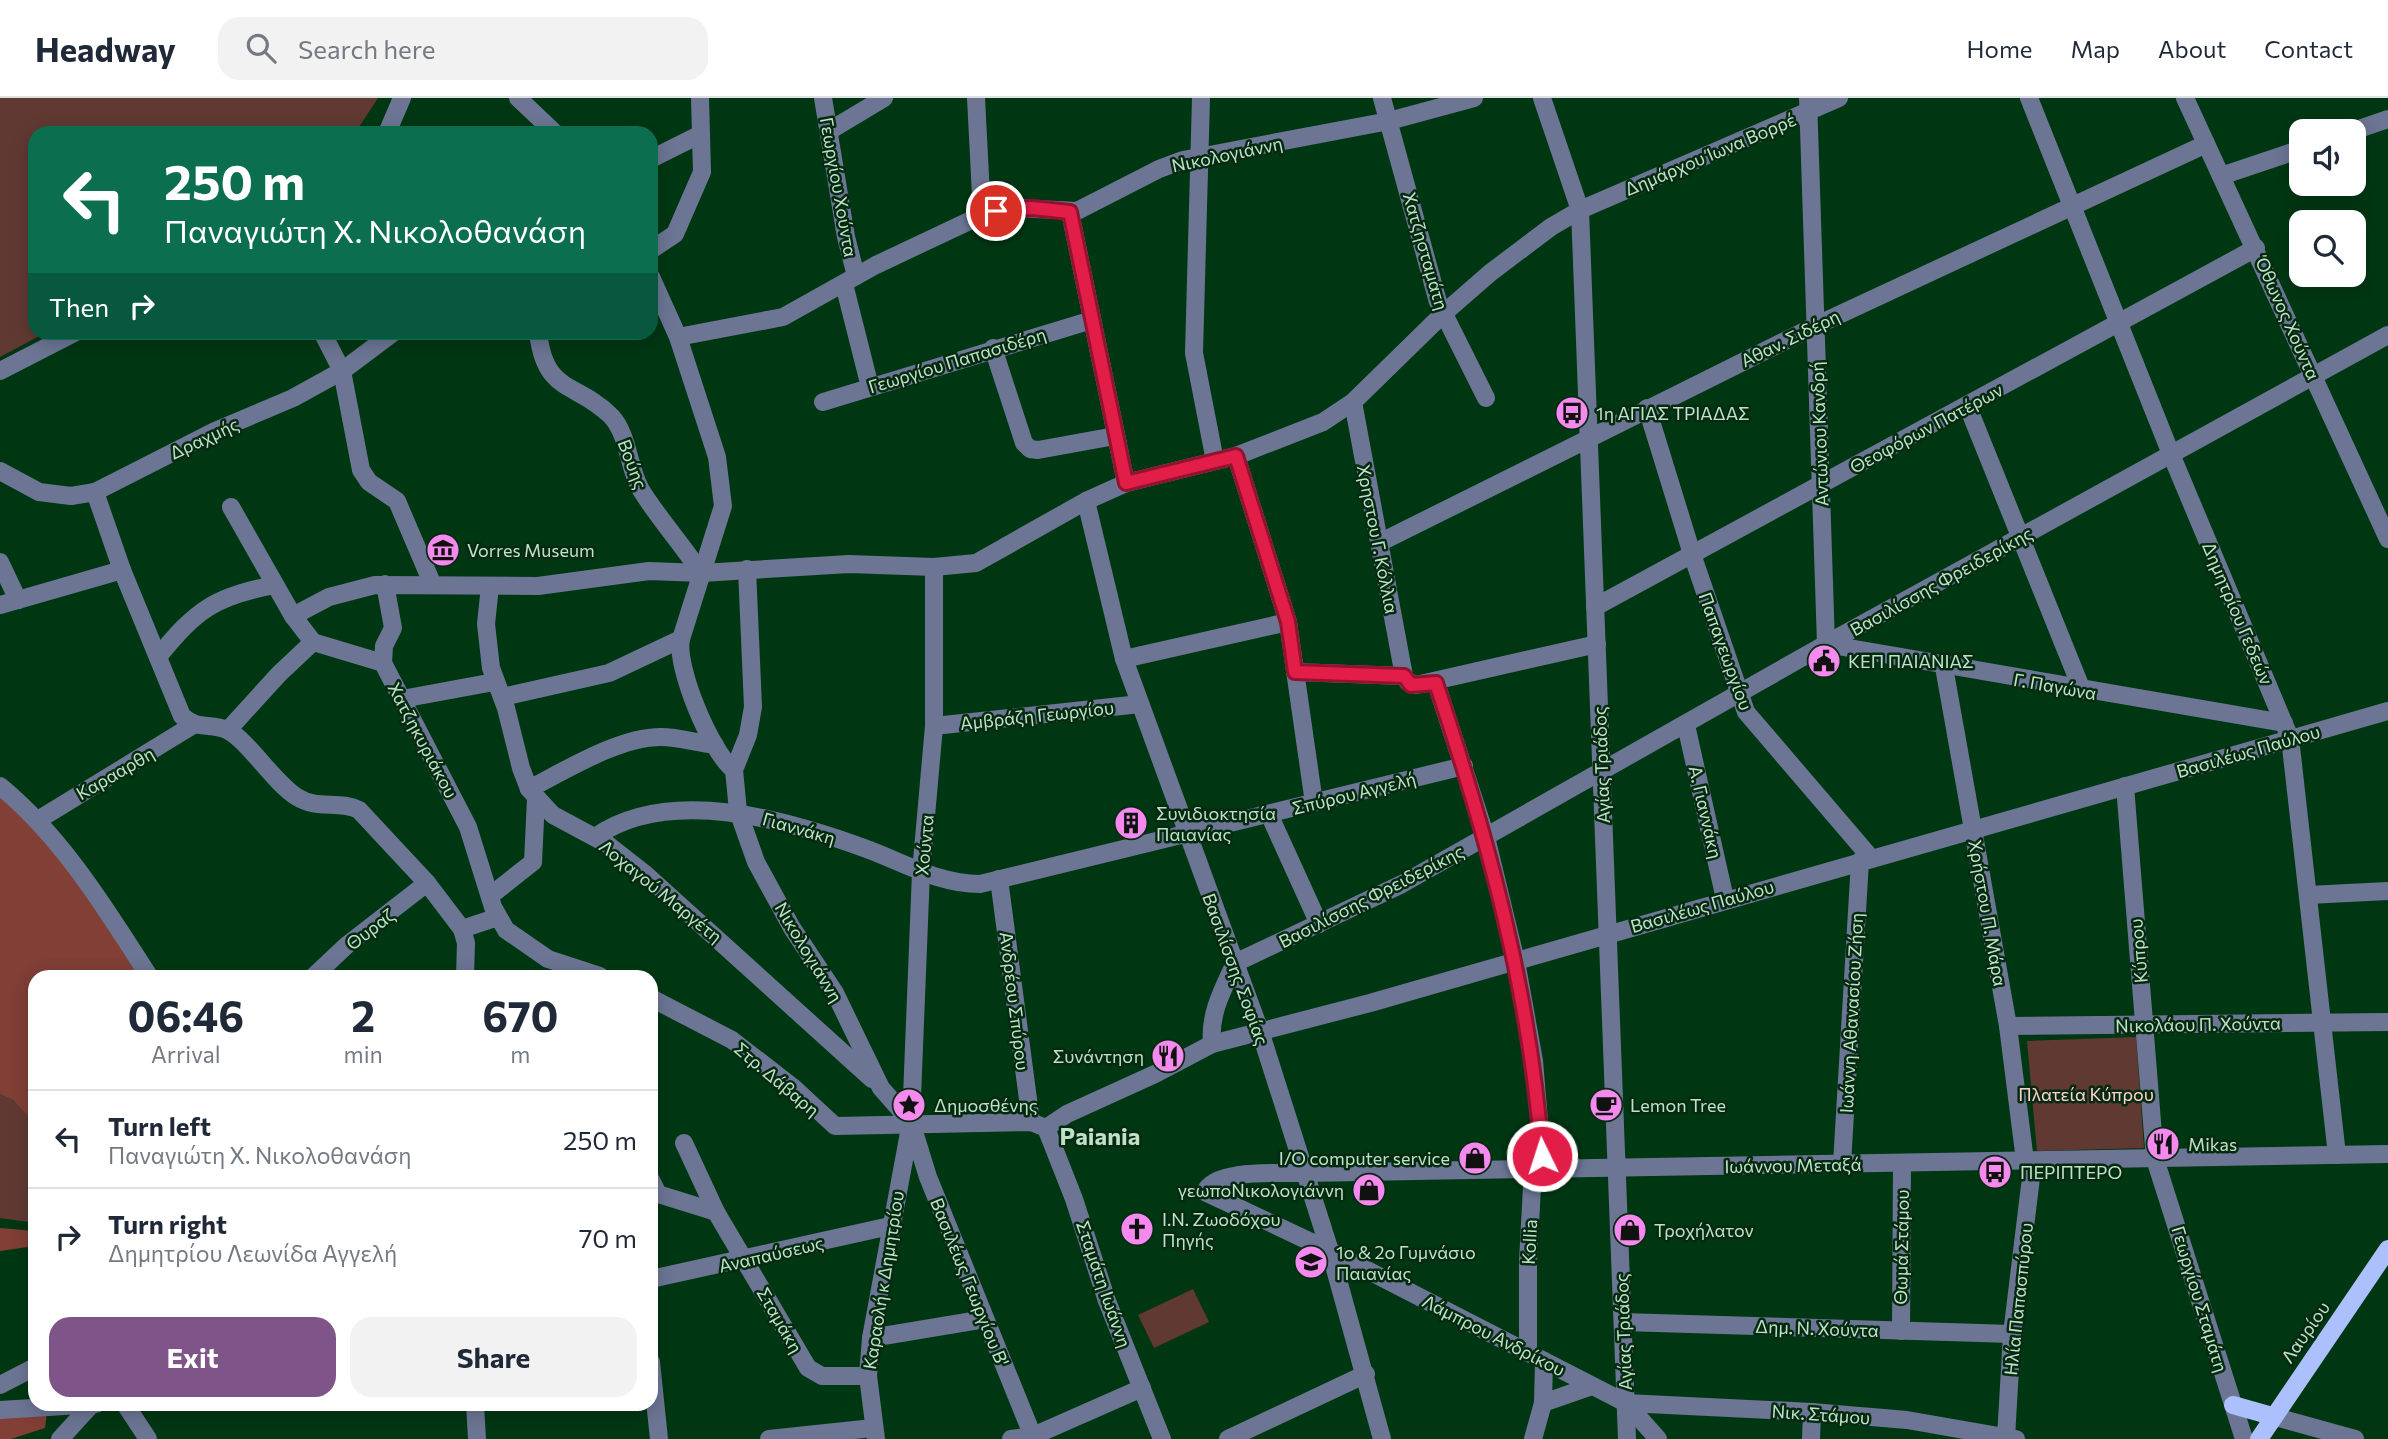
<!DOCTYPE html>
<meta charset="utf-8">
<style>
:root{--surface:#fff;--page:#f2f2f3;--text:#1f2937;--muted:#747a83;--line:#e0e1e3;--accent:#7f5489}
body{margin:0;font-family:Commissioner,sans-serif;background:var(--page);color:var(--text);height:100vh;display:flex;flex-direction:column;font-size:26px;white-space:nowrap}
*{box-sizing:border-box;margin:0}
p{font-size:23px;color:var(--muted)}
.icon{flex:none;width:38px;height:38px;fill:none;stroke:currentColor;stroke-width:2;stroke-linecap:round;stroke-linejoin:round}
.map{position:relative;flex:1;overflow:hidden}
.sheet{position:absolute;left:28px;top:872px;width:630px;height:441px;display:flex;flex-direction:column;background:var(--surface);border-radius:21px;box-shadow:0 4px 18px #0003}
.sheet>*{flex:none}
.hud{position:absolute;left:28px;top:28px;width:630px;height:214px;border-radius:21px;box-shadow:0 4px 18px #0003;background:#0b6e4f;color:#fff;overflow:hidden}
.controls{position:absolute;left:2289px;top:21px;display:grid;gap:14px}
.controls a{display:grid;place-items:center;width:77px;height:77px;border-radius:14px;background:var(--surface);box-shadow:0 4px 18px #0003;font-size:35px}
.pin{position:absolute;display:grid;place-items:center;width:60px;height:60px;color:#fff;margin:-30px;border:4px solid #fff;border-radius:50%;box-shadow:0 2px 7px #0007}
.me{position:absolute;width:77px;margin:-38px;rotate:356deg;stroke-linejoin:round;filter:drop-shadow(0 0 5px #0008)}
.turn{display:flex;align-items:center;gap:24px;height:147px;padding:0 21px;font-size:32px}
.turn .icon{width:91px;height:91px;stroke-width:2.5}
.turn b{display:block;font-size:49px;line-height:60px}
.then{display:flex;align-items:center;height:66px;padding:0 21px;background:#0003;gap:14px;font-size:26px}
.eta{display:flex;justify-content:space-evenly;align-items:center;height:119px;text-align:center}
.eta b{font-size:42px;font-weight:700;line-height:49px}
.primary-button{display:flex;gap:14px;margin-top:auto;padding:14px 21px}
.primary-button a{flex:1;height:80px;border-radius:21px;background:var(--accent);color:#fff;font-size:28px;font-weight:700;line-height:80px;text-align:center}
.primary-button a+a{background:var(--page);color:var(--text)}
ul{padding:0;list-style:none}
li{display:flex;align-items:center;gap:21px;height:98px;padding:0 21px;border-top:2px solid var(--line)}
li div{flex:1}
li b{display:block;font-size:26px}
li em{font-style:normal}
header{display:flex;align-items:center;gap:42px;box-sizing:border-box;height:98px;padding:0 35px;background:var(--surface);border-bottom:2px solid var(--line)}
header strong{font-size:33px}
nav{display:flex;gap:38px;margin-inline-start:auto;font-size:24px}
.search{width:490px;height:63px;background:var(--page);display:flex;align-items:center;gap:18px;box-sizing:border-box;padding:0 24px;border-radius:21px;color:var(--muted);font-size:26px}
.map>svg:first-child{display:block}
.green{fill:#613933}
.forest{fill:#813f36}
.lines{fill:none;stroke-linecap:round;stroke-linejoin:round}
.minor{stroke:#6c7694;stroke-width:18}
.major{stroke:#abc0fd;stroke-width:18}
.route-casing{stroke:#92132f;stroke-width:18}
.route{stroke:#e11d48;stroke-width:12}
.labels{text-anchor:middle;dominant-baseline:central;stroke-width:5;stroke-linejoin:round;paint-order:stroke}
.street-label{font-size:18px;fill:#bfe1c5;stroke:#052a11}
.poi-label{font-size:18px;fill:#bfe1c5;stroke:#052a11;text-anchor:start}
.park-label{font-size:18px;fill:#fed3cb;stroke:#052a11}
.district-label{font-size:24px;font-weight:bold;fill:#bfe1c5;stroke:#052a11}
</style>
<header>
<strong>Headway</strong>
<div class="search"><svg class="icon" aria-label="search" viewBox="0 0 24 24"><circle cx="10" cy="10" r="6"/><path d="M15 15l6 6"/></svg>Search here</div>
<nav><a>Home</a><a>Map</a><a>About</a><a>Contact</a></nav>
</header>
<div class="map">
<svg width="2388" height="1341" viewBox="0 0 2388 1341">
<rect width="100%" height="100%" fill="#003713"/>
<g class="green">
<polygon points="0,0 378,0 355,35 35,35 35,234 45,235 0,259"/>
<polygon points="2136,939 2144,1050 2037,1053 2027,943"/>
<polygon points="0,996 13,1002 35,1027 35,1125 0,1120"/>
<polygon points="1193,1191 1209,1224 1154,1250 1138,1217"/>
</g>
<g class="forest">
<polygon points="0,695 61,758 143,878 35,878 35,1027 13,1002 0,996"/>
<polygon points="0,1130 35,1133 35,1148 0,1153"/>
<polygon points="47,1314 45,1330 11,1341 0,1341 0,1317"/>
</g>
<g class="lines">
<g class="minor">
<polyline points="518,0 555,35"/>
<polyline points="823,0 846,139 856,178"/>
<polyline points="976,0 982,117"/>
<polyline points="1201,0 1194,255 1215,363"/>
<polyline points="1382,0 1438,204 1486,300"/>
<polyline points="1542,0 1580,112 1627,1341"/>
<polyline points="1808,0 1826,546 2284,625"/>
<polyline points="2029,0 2171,356 2290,640 2337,1057"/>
<polyline points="2185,0 2388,441"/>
<polyline points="829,33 884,0"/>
<polyline points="2353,33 2388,21"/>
<polyline points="387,35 402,0"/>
<polyline points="651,61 701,36"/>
<polyline points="2221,78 2301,51"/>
<polyline points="1070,114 1126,385"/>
<polyline points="651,152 675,136 702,74 700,0"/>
<polyline points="844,186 870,289"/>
<polyline points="322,234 342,273 361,372 369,384 397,403 432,485"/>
<path d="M538 234C545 297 576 283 611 318 629 337 628 370 641 392 659 421 682 446 701 475"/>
<polyline points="678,239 783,219 876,167 982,117 1016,110 1077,113 1159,71 1183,62 1389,23 1474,0"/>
<polyline points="993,250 1024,345 1030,351 1038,352 1115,338"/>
<polyline points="0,273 76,234"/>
<polyline points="823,304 1092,222"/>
<polyline points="1353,304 1404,578"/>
<polyline points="1968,309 2082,592"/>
<polyline points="1647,310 1692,456 1746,614 1871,760"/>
<polyline points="1236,358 1288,524 1314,705"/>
<polyline points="0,373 39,394 71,398 95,394 215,333 293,300 342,273 394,234"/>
<path d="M95 394 122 472 182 618C199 633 210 624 227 632 248 642 274 685 297 699 317 712 340 702 359 712L427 785 462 831 466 845 465 878"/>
<polyline points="1086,403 1124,561 1260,933 1330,1153 1382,1341"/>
<polyline points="231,409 293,518 313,544 383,565 468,729 493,809 506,832 548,861 600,878"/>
<polyline points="1379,445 1815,228 2206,46"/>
<polyline points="0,464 18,502"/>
<polyline points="747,471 753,609 748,637 734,672 738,713 756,764 792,830 835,895 881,990 911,1024 928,1079 1034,1341"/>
<polyline points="490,488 486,526 491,570 506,610 521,670 529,691 553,717 607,746 644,775 872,981"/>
<polyline points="0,507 122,472"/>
<polyline points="1595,509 2256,150"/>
<polyline points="293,518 329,499 375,487 538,488 649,473 701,475 849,466 934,469 976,465 1086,403 1126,385 1236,358 1323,324 1353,304 1443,216 1490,175 1551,129 1580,112 1839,0"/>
<path d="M681 541C675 568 711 655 734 672"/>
<path d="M158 559C196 512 215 498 275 487"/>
<polyline points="1124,561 1288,524"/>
<polyline points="383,565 384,548 393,530 385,486"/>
<polyline points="1944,569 2008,928 2025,1063"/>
<polyline points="1295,574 1404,578 1408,584 1416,587 1597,546"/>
<polyline points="1436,585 1486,739 1516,863 1534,963 1542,1058 1532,1089 1528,1163 1528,1255"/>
<polyline points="502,599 609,575 681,541 723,408 717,359 678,239 651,179"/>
<polyline points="402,601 494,584"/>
<polyline points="1686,627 1725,801"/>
<polyline points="934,628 1140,606"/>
<polyline points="228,632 279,576 313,544"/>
<path d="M0 688C62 739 106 811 149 878"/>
<polyline points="2125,688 2155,1061 2244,1341"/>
<path d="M529 691C566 672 619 639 661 639 678 639 697 645 715 647"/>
<polyline points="1269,716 1319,826"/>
<polyline points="38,722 193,627"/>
<path d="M595 739C669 687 787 722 864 750 903 764 938 786 980 786L1464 668"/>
<polyline points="999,781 1031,1024"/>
<polyline points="2308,797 2388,793"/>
<polyline points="490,798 533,764 536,701"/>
<polyline points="462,831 498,819"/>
<polyline points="314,878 347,847 427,785"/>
<polyline points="651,900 732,942 794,990 835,1028 1031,1024 1046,1030"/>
<polyline points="2008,928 2388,924"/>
<path d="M1212 946C1209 916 1223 891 1235 865L1402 786 1826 546 2388 237"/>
<polyline points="1046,1030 1067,1016 1155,976 1212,946 1370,905 2388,613"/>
<polyline points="1046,1030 1074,1101 1107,1203 1162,1341"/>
<polyline points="684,1045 716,1114 808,1270 822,1278 868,1278"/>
<polyline points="1842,1066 1860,763"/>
<polyline points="651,1082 658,1096 716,1114"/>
<polyline points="651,1181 890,1128"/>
<polyline points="1623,1224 2012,1236"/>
<polyline points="1901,1233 1902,1065"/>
<polyline points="871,1240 985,1221"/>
<polyline points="651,1264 659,1341"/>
<polyline points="0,1287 35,1269"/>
<polyline points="1543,1305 1592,1288"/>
<polyline points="1626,1305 1812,1314 1907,1322 2016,1341"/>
<polyline points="125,1306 148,1341"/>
<polyline points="475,1306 477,1341"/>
<polyline points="0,1312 96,1306"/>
<polyline points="2272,1318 2355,1341"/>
<polyline points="2006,1340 2012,1236 2033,1063"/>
<polyline points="60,1341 92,1306"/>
<polyline points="769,1341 873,1330"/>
<polyline points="876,1341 868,1278 871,1240 911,1024 921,774 934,628 934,469"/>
<polyline points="1011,1341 1033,1338 1142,1290"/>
<polyline points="1228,1341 1366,1276"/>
<polyline points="1533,1341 1543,1305 1544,1263"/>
<path d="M1658 1341 1626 1305 1330 1153 1205 1094C1215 1070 1280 1076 1305 1075L2388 1056"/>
<polyline points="1811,1341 1812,1314"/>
</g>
<g class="major">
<polyline points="2233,1307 2272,1318"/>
<polyline points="2259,1341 2388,1151"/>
</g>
</g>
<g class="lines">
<defs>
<path id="route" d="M996 113 1032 110 1070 114 1126 385 1236 358 1288 524 1295 574 1404 578 1411 587 1436 585C1488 740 1530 894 1542 1058"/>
</defs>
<use href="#route" class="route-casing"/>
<use href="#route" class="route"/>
</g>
<defs>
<symbol id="bus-disc" viewBox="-11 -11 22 22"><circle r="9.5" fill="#f589ee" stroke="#052a11"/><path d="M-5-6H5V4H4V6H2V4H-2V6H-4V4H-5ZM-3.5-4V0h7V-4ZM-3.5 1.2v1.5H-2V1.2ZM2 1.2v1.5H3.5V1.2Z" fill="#111"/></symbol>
<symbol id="museum-disc" viewBox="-11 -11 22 22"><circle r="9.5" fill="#f589ee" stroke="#052a11"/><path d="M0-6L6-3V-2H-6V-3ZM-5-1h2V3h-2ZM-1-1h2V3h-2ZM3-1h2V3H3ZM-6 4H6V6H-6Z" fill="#111"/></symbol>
<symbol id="civic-disc" viewBox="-11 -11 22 22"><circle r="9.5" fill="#f589ee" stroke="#052a11"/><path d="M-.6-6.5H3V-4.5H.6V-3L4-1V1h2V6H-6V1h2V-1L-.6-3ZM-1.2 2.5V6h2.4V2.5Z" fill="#111"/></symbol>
<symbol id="building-disc" viewBox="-11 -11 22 22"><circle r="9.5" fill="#f589ee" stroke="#052a11"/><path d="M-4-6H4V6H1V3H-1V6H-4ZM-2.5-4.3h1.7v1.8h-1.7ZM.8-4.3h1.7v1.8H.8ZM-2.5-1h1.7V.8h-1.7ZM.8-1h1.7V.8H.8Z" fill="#111"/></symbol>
<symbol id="restaurant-disc" viewBox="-11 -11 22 22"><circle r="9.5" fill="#f589ee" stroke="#052a11"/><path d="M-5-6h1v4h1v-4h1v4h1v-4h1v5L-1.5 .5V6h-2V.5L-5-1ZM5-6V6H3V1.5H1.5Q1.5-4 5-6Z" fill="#111"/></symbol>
<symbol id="sight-disc" viewBox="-11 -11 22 22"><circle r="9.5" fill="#f589ee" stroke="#052a11"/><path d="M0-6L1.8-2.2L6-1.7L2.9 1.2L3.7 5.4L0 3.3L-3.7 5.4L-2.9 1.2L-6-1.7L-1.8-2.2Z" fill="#111"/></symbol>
<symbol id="cafe-disc" viewBox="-11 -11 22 22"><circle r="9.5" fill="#f589ee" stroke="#052a11"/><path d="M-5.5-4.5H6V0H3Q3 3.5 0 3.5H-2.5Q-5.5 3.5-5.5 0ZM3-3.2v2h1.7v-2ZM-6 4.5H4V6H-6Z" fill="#111"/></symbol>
<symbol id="shop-disc" viewBox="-11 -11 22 22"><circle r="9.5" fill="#f589ee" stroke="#052a11"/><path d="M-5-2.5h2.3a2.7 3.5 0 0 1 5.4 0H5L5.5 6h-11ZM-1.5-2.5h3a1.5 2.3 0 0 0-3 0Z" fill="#111"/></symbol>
<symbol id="church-disc" viewBox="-11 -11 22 22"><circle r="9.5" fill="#f589ee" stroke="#052a11"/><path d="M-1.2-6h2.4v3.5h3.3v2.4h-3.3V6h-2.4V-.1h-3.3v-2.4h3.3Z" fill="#111"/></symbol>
<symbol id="school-disc" viewBox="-11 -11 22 22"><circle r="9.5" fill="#f589ee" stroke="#052a11"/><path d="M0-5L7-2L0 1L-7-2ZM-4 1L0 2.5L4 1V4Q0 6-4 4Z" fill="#111"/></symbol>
</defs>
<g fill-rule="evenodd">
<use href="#bus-disc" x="1553" y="296" width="38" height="38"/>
<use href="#museum-disc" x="424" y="433" width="38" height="38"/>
<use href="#civic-disc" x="1805" y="544" width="38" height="38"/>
<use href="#building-disc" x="1112" y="706" width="38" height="38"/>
<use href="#restaurant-disc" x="1149" y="939" width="38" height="38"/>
<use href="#sight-disc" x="890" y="988" width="38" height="38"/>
<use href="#cafe-disc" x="1587" y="988" width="38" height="38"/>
<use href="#restaurant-disc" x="2144" y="1027" width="38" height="38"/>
<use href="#shop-disc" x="1456" y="1041" width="38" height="38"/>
<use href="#bus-disc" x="1976" y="1055" width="38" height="38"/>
<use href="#shop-disc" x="1350" y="1073" width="38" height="38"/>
<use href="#church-disc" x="1118" y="1112" width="38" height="38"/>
<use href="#shop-disc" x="1611" y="1113" width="38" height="38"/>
<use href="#school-disc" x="1292" y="1145" width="38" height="38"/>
</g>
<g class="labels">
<g class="street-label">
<text transform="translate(1227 56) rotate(-12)">Νικολογιάννη</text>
<text transform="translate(1710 56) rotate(-23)">Δημάρχου Ίωνα Βορρέ</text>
<text transform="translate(839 89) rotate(80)">Γεωργίου Χούντα</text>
<text transform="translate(1426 153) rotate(74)">Χατζησταμάτη</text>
<text transform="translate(2288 220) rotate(66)">Όθωνος Χούντα</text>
<text transform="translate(1790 240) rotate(-26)">Αθαν. Σιδέρη</text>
<text transform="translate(957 262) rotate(-17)">Γεωργίου Παπασιδέρη</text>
<text transform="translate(1926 330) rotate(-28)">Θεοφόρων Πατέρων</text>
<text transform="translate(1819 336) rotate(-92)">Αντώνιου Κανδρή</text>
<text transform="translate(204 340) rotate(-25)">Δραχμής</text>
<text transform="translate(633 366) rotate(69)">Βούης</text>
<text transform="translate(1378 441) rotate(79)">Χρηστου Γ. Κόλλια</text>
<text transform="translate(1941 483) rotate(-29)">Βασιλίσσης Φρειδερίκης</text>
<text transform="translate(2238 515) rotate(67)">Δημητρίου Γεδεών</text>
<text transform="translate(1726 553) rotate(70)">Παπαγεωργίου</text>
<text transform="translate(2055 588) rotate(10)">Γ. Παγώνα</text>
<text transform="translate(1037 617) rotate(-6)">Αμβράζη Γεωργίου</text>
<text transform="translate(423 642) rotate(62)">Χατζηκυριάκου</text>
<text transform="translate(2248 653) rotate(-16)">Βασιλέως Παύλου</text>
<text transform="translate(1601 667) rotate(-92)">Αγίας Τριάδος</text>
<text transform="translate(115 675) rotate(-30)">Καρααρθη</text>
<text transform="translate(1354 695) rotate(-14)">Σπύρου Αγγελή</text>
<text transform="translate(1706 714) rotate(77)">Α. Γιαννάκη</text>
<text transform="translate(799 730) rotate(16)">Γιαννάκη</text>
<text transform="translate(924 747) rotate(-85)">Χούντα</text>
<text transform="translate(661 793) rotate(39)">Λοχαγού Μαργέτη</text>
<text transform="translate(1371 798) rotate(-27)">Βασιλίσσης Φρειδερίκης</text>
<text transform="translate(1702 808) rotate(-16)">Βασιλέως Παύλου</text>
<text transform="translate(1988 815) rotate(80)">Χρήστου Π. Μάρα</text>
<text transform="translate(370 831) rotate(-37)">Θυραζ</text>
<text transform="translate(2138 853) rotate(-95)">Κύπρου</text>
<text transform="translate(809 854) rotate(59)">Νικολογιάννη</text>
<text transform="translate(1236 871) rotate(70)">Βασιλίσσης Σοφίας</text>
<text transform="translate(1015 903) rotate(83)">Ανδρέου Σπύρου</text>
<text transform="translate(1851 915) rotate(-87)">Ιωάννη Αθανασίου Ζήση</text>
<text transform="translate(2198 926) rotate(-1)">Νικολάου Π. Χούντα</text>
<text transform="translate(777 981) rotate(40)">Στρ. Δάβαρη</text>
<text transform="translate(1793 1067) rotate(-1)">Ιωάννου Μεταξά</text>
<text transform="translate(1529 1144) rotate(-87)">Kollia</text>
<text transform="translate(1901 1149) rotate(-89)">Θωμά Στάμου</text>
<text transform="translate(771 1156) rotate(-13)">Αναπαύσεως</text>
<text transform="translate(883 1182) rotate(-81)">Καραολή κ Δημητρίου</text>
<text transform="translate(970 1184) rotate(68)">Βασιλέως Γεωργίου Β'</text>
<text transform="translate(1104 1186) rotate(71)">Σταμάτη Ιωάννη</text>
<text transform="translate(2018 1201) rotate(-84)">Ηλία Παπασπύρου</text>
<text transform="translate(2200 1201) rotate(73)">Γεωργίου Σταμάτη</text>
<text transform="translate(780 1222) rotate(60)">Σταμάκη</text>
<text transform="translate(1817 1230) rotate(2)">Δημ. Ν. Χούντα</text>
<text transform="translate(1623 1234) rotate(-92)">Αγίας Τριάδος</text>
<text transform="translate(2305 1234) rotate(-55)">Λαυρίου</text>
<text transform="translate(1494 1237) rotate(27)">Λάμπρου Ανδρίκου</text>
<text transform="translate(1821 1316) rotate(4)">Νικ. Στάμου</text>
</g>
<g class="poi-label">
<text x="1596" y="315">1η ΑΓΙΑΣ ΤΡΙΑΔΑΣ</text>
<text x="467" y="452">Vorres Museum</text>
<text x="1848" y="563">ΚΕΠ ΠΑΙΑΝΙΑΣ</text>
<text x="1156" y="715">Συνιδιοκτησία<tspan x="1156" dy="21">Παιανίας</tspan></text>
<text x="1144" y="958" text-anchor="end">Συνάντηση</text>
<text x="934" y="1007">Δημοσθένης</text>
<text x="1630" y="1007">Lemon Tree</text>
<text x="2188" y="1046">Mikas</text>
<text x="1450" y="1060" text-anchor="end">I/O computer service</text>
<text x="2020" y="1074">ΠΕΡΙΠΤΕΡΟ</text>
<text x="1344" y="1092" text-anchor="end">γεωποΝικολογιάννη</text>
<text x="1162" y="1121">Ι.Ν. Ζωοδόχου<tspan x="1162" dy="21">Πηγής</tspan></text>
<text x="1654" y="1132">Τροχήλατον</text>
<text x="1336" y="1154">1ο &amp; 2ο Γυμνάσιο<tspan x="1336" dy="21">Παιανίας</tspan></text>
</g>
<g class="park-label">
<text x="2086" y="996">Πλατεία Κύπρου</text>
</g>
<g class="district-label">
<text x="1100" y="1037">Paiania</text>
</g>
</g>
</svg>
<div class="controls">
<a><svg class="icon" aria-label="sound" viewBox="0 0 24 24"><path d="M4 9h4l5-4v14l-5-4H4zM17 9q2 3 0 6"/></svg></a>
<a><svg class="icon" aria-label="search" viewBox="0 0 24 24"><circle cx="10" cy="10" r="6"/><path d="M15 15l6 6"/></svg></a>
</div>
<div class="pin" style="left:996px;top:113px;background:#d93025"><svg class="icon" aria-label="arrive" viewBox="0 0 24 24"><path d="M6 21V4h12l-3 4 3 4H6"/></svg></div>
<svg class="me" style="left:1542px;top:1058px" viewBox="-20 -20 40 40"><circle r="17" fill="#e11d48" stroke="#fff" stroke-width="3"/><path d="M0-11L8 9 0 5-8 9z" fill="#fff"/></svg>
<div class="hud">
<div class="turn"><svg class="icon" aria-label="left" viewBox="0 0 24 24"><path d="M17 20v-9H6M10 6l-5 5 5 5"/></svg><div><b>250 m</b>Παναγιώτη Χ. Νικολοθανάση</div></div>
<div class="then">Then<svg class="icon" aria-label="right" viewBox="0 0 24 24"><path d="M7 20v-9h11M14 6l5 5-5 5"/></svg></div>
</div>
<section class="sheet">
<div class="eta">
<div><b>06:46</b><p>Arrival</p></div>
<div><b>2</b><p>min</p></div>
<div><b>670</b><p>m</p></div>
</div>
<ul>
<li><svg class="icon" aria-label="left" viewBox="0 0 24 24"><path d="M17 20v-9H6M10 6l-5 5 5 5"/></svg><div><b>Turn left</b><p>Παναγιώτη Χ. Νικολοθανάση</p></div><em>250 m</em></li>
<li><svg class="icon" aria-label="right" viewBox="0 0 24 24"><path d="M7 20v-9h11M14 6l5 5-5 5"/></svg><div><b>Turn right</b><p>Δημητρίου Λεωνίδα Αγγελή</p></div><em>70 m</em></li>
</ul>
<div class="primary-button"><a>Exit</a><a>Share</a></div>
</section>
</div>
